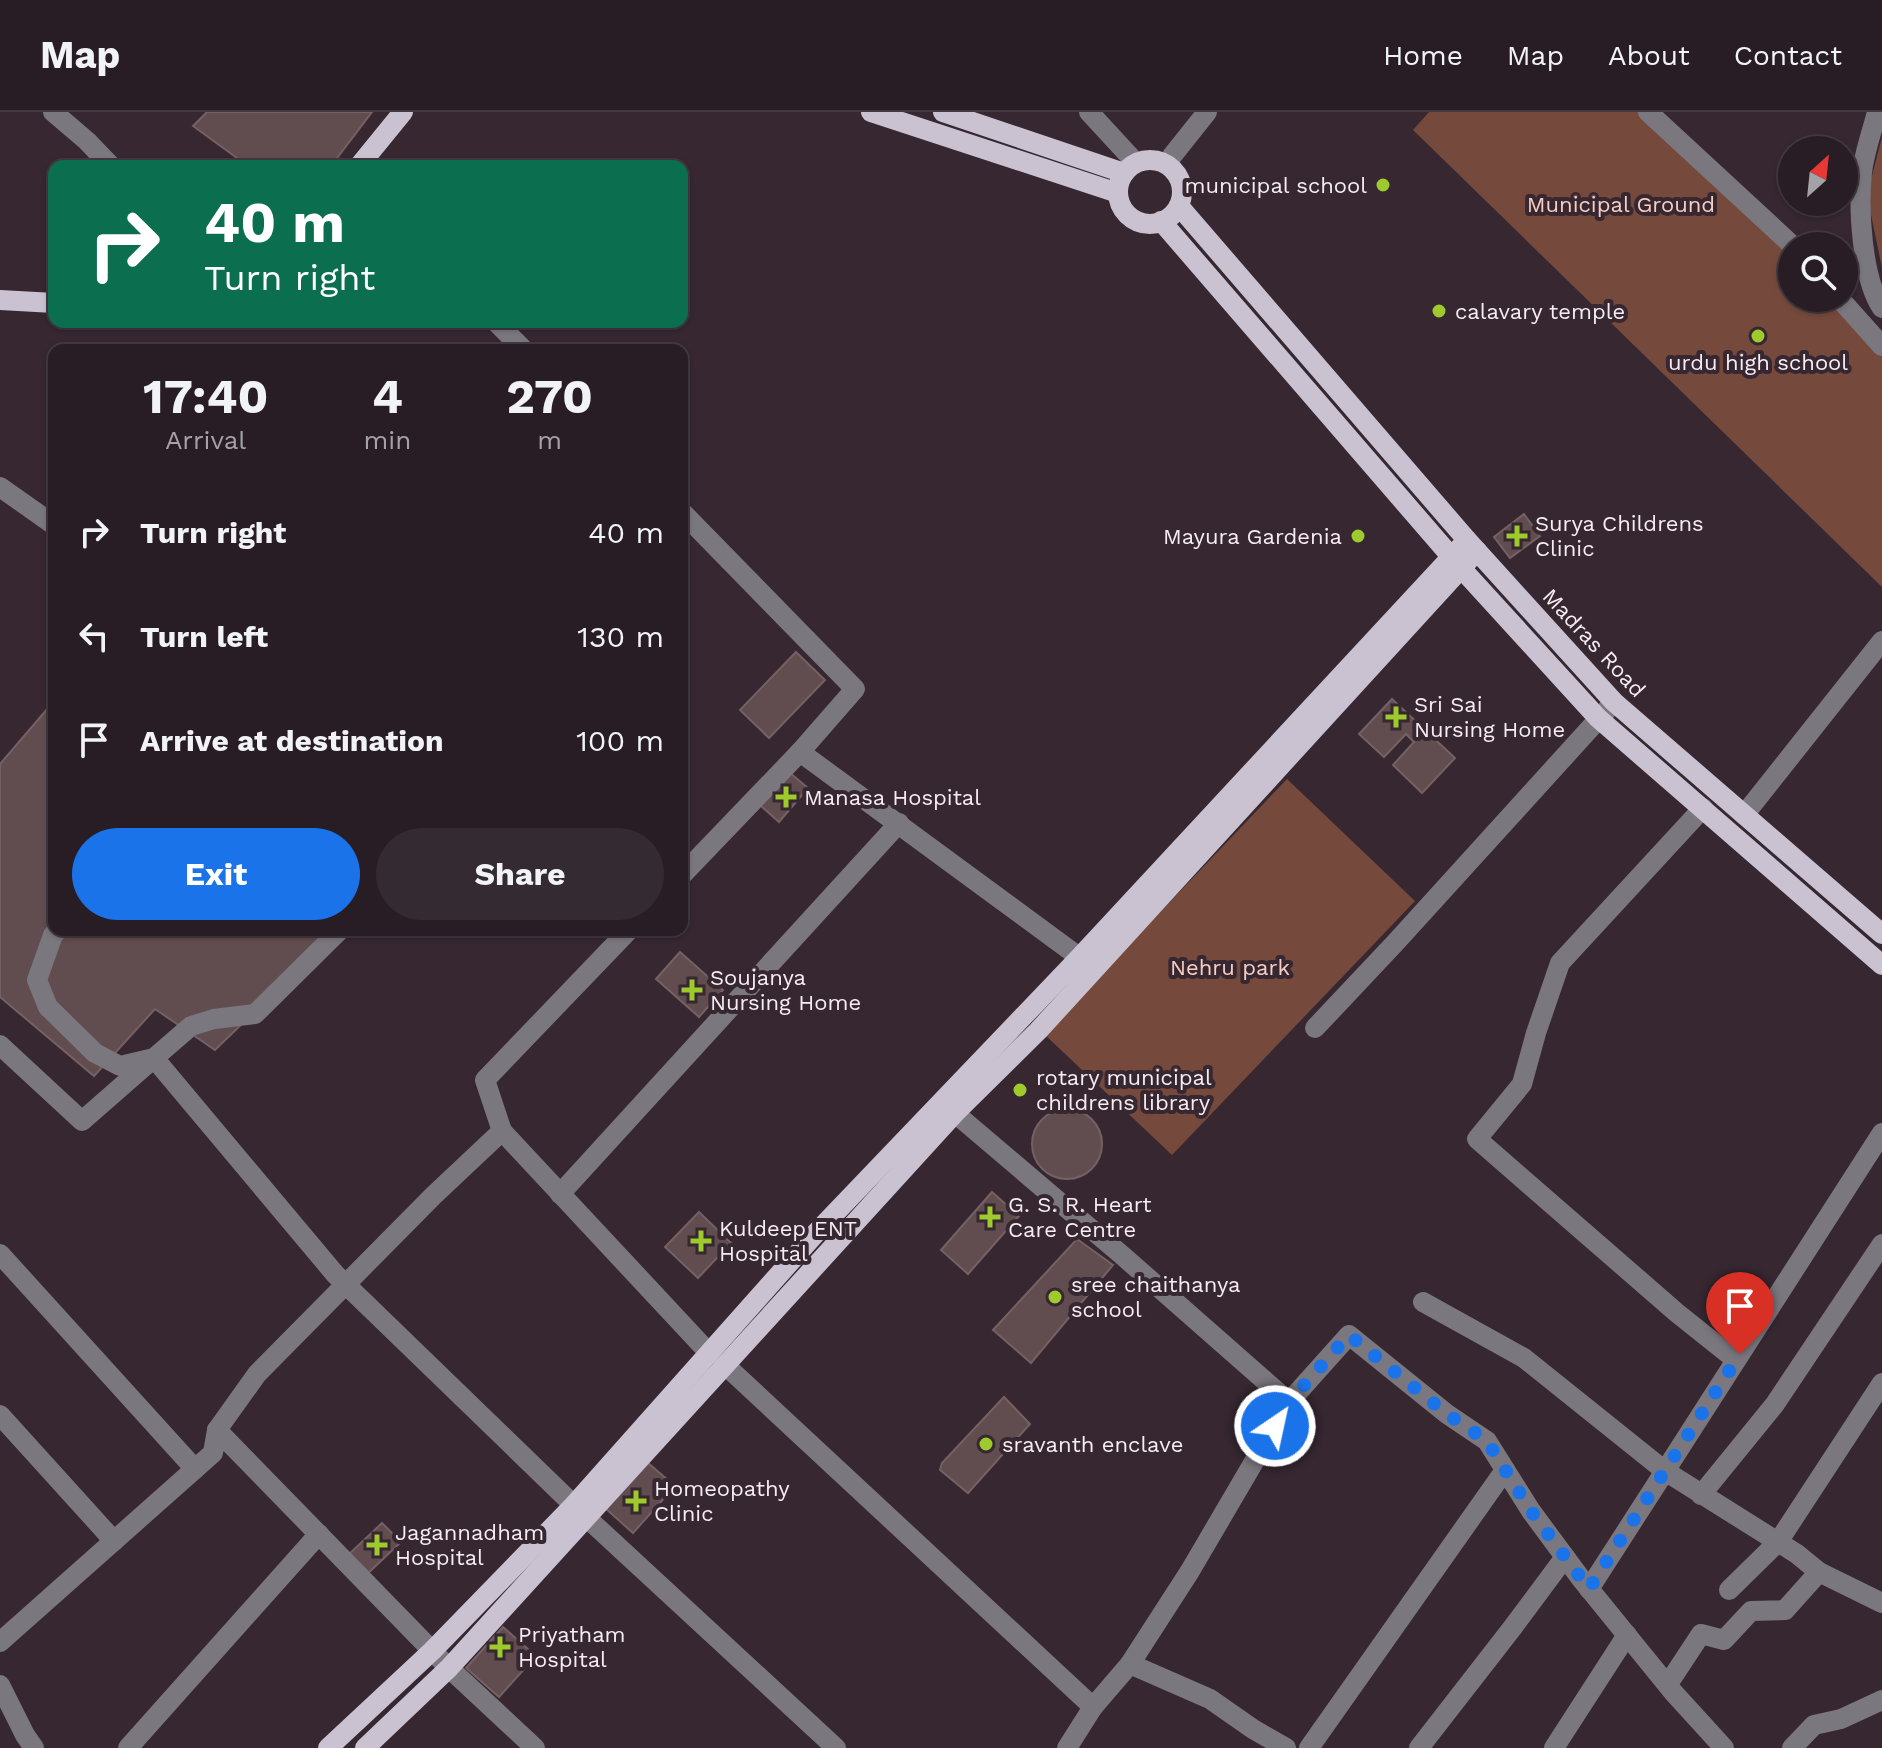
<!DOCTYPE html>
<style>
:root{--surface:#281d25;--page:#342a32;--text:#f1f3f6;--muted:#a5a2a7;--line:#443b42;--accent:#1a73e8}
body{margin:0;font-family:"Work Sans",sans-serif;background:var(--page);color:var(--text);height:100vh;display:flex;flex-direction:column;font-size:30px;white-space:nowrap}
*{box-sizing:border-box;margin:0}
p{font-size:26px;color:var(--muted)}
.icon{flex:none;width:44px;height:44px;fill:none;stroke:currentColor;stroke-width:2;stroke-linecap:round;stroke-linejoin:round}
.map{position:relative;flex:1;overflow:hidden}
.sheet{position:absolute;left:48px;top:232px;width:640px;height:592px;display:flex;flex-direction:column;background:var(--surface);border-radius:16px;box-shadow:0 2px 6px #0004,0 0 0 2px var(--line)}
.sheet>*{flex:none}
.guide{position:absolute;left:48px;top:48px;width:640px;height:168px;border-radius:16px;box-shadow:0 2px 6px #0004,0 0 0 2px var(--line);background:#0b6e4f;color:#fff;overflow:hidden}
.needle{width:52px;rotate:27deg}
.controls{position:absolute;left:1778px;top:24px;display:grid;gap:16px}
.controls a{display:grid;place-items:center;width:80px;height:80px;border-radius:50%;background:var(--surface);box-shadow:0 2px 6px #0004,0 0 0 2px var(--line);font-size:40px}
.pin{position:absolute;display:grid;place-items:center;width:68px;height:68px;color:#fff;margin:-82px -34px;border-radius:50% 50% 50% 0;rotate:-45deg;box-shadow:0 0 8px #0007}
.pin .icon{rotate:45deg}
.me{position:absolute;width:88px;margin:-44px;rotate:34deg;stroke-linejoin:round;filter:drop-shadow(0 0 6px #0008)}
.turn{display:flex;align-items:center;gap:28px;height:168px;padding:0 24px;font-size:36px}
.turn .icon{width:104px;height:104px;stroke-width:2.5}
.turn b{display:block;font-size:56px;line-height:68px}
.eta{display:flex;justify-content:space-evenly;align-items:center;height:136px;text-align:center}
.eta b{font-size:48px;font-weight:700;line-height:56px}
.cta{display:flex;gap:16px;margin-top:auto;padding:16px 24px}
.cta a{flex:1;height:92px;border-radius:48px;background:var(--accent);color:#fff;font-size:32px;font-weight:700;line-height:92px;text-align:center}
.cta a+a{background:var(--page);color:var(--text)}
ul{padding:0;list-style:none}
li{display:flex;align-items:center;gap:24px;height:104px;padding:0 24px}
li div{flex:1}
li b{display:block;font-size:30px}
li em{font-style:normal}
header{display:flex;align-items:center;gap:48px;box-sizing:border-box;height:112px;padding:0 40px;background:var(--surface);border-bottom:2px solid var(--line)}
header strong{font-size:38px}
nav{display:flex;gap:44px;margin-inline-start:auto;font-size:28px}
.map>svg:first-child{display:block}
.green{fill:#754a3d}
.building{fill:#614d50;stroke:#756063;stroke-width:2}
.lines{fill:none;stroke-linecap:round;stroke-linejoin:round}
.minor{stroke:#7b777e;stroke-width:20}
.major{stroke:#cac2d1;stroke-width:20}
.route{stroke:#1a73e8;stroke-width:14;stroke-dasharray:0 25.2}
.poi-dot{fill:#9eca2e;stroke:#362731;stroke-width:3}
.labels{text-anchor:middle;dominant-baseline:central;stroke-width:8;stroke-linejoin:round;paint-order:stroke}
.poi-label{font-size:22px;fill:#f6ecf2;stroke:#362731;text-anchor:start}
.park-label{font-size:22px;fill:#f7cec2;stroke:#362731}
.street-label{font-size:22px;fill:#f6ecf2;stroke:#362731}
</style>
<header>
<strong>Map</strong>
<nav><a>Home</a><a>Map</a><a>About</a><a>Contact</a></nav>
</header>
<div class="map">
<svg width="1882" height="1636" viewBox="0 0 1882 1636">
<rect width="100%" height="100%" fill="#362731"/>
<g class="green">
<polygon points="1429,0 1658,0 1792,137 1792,186 1840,186 1882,228 1882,475 1413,18"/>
<polygon points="1882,25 1882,156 1867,83"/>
<polygon points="1287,667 1415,789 1172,1043 1044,922"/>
</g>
<g class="building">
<polygon points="207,0 372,0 331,54 248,54 193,14"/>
<polygon points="1524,402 1540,424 1510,446 1494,425"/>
<polygon points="796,540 825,568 769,626 740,598"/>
<polygon points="1392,587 1455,646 1422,681 1393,653 1414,630 1406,622 1384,645 1359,622"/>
<polygon points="54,589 54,818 339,818 215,938 155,897 94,964 0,885 0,652"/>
<polygon points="789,660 808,676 779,710 760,693"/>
<polygon points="680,840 723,878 699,905 656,867"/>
<circle cx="1067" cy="1032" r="35"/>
<polygon points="992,1080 1019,1104 968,1162 941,1138"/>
<polygon points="699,1100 731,1131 698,1166 665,1135"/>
<polygon points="1077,1127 1113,1153 1031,1251 993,1218"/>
<polygon points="1004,1285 1030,1312 968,1381 940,1358 942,1351"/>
<polygon points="647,1350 675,1374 633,1421 605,1396"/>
<polygon points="382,1411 401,1430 366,1463 347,1444"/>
<polygon points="503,1515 536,1544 499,1585 466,1556"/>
</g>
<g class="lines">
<g class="minor">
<polyline points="53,0 87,29 111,54"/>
<polyline points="1089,0 1136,51"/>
<polyline points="1648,0 1793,134"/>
<path d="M1877 0C1872 20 1864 41 1862 61 1858 96 1862 167 1882 196"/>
<polyline points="1172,44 1207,0"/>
<polyline points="1839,186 1882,234"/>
<polyline points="496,210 524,238"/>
<polyline points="0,375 54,413"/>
<polyline points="682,400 855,577 800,640 682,763"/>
<polyline points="800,640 1094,856"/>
<polyline points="1703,696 1560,851 1536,921 1522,972 1477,1027 1677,1201 1736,1248"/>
<polyline points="1744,703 1882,529"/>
<polyline points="58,818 53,823 37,868 48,895 95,941 120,954 154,946 191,914 214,907 255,902 340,818"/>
<polyline points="1315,916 1396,830 1614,590"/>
<polyline points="0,933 82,1009 154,946 335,1162 587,1406 836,1636"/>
<polyline points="943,991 1123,1144 1289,1290 1190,1459 1130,1552"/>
<polyline points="502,1019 710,1242"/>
<polyline points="560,1082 899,711"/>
<polyline points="0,1142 195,1357"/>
<polyline points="1423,1190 1524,1246 1665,1359 1882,1021"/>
<polyline points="724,1252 1093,1595 1130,1552 1210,1587 1253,1617 1286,1636"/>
<polyline points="1289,1290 1349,1223 1447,1302 1487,1329 1531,1399 1582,1468 1673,1580 1724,1636"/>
<polyline points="0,1303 114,1429"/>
<polyline points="217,1318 257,1262 433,1084 502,1019 485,968 629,818"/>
<polyline points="1701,1383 1775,1292 1882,1132"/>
<polyline points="1589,1477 1665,1359 1797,1442 1819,1460"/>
<polyline points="1729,1478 1778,1430 1882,1271"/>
<polyline points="0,1530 213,1341 217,1318 449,1556 535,1636"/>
<polyline points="1668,1572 1701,1522 1724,1528 1751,1499 1785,1498 1819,1460 1882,1491"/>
<polyline points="0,1573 25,1623 34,1636"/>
<polyline points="128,1636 319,1422"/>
<polyline points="1067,1636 1093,1595"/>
<polyline points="1309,1636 1505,1358"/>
<polyline points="1419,1636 1513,1515 1565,1445"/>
<polyline points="1554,1636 1627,1523"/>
<polyline points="1792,1636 1814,1613 1841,1607 1882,1588"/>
</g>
<g class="major">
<polyline points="871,0 1118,81"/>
<polyline points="943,0 1124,61"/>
<circle cx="1150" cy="80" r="32"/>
<polyline points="359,54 403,0"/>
<polyline points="1179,94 1467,428 1614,590 1882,822"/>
<polyline points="1161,109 1461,456 1598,606 1882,853"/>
<polyline points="0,188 54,191"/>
<polyline points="328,1636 432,1539 574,1393 815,1122 1080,845 1467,428"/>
<polyline points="365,1636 449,1556 955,1001 1038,919 1477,439"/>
</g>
</g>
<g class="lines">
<polyline class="route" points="1275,1314 1289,1290 1349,1223 1447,1302 1487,1329 1531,1399 1589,1477 1740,1242"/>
</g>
<g class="poi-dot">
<circle cx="1383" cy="73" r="8"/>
<circle cx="1439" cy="199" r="8"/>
<circle cx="1758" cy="224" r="8"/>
<circle cx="1358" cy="424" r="8"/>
<path d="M1513 412h8v8h8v8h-8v8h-8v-8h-8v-8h8z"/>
<path d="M1392 593h8v8h8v8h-8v8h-8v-8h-8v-8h8z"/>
<path d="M782 673h8v8h8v8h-8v8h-8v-8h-8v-8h8z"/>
<path d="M688 866h8v8h8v8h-8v8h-8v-8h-8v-8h8z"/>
<circle cx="1020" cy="978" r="8"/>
<path d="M986 1093h8v8h8v8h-8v8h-8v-8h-8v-8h8z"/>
<path d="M697 1117h8v8h8v8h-8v8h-8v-8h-8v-8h8z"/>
<circle cx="1055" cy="1185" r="8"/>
<circle cx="986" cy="1332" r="8"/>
<path d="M632 1377h8v8h8v8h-8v8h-8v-8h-8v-8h8z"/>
<path d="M373 1421h8v8h8v8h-8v8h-8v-8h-8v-8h8z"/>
<path d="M496 1523h8v8h8v8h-8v8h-8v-8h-8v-8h8z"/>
</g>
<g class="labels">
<g class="poi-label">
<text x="1367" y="73" text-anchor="end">municipal school</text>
<text x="1455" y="199">calavary temple</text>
<text x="1758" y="250" text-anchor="middle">urdu high school</text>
<text x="1535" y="411">Surya Childrens<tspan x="1535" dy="25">Clinic</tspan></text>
<text x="1342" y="424" text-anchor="end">Mayura Gardenia</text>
<text x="1414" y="592">Sri Sai<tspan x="1414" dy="25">Nursing Home</tspan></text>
<text x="804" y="685">Manasa Hospital</text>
<text x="710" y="865">Soujanya<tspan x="710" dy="25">Nursing Home</tspan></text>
<text x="1036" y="965">rotary municipal<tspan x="1036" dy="25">childrens library</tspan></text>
<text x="1008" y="1092">G. S. R. Heart<tspan x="1008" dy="25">Care Centre</tspan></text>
<text x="719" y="1116">Kuldeep ENT<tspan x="719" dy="25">Hospital</tspan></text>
<text x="1071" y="1172">sree chaithanya<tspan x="1071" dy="25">school</tspan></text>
<text x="1002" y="1332">sravanth enclave</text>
<text x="654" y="1376">Homeopathy<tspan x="654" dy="25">Clinic</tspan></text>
<text x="395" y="1420">Jagannadham<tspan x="395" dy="25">Hospital</tspan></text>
<text x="518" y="1522">Priyatham<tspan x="518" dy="25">Hospital</tspan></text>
</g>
<g class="park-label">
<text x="1621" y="92">Municipal Ground</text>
<text x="1230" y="855">Nehru park</text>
</g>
<g class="street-label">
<text transform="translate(1594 531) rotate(47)">Madras Road</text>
</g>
</g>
</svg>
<div class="controls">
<a><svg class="needle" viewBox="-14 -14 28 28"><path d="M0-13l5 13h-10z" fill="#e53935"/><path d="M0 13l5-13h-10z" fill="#a5a2a7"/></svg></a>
<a><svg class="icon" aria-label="search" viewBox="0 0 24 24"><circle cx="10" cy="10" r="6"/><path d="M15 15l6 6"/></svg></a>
</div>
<div class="pin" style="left:1740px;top:1242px;background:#d93025"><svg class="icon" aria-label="arrive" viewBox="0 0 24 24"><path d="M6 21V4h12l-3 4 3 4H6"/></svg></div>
<svg class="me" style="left:1275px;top:1314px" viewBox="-20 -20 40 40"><circle r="17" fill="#1a73e8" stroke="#fff" stroke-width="3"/><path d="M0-11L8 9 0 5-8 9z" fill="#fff"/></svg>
<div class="guide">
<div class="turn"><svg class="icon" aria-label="right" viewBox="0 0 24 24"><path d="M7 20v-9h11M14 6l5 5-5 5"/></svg><div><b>40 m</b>Turn right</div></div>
</div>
<section class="sheet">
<div class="eta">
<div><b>17:40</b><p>Arrival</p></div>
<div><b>4</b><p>min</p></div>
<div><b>270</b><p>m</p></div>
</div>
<ul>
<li><svg class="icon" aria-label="right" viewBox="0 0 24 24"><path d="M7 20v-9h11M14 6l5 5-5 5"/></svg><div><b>Turn right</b></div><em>40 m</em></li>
<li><svg class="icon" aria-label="left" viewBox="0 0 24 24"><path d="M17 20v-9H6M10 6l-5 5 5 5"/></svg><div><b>Turn left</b></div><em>130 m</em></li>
<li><svg class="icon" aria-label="arrive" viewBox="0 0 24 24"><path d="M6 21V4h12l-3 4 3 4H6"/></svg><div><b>Arrive at destination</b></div><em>100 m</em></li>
</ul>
<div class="cta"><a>Exit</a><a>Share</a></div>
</section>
</div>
